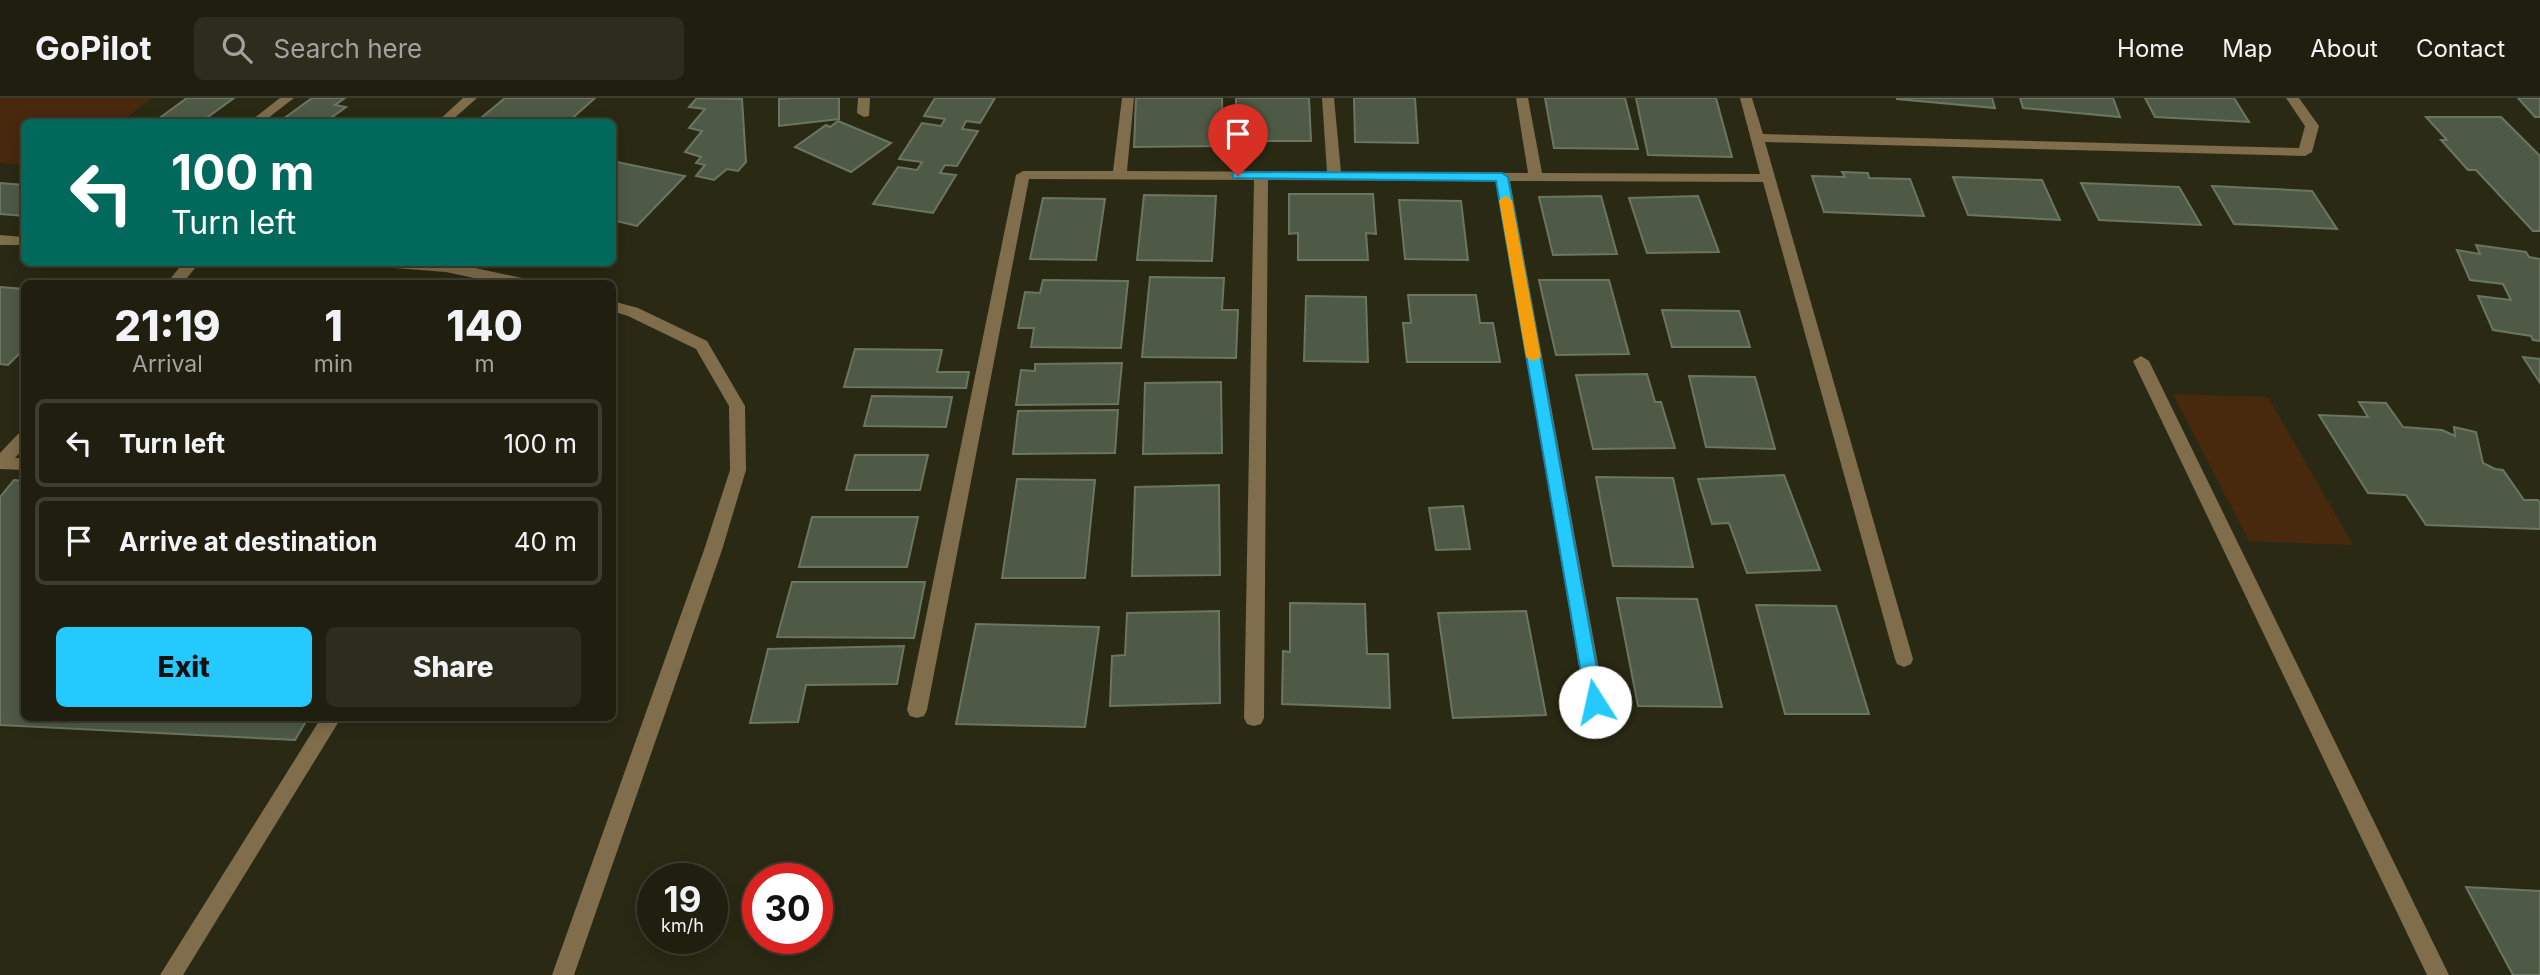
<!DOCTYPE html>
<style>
:root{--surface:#201f0f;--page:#2d2c1d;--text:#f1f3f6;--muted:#a2a29e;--line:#3d3d2f;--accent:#24c9fe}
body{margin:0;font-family:Inter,sans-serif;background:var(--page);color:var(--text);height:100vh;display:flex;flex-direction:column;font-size:26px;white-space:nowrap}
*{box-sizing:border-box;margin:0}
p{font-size:23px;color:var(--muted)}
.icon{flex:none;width:38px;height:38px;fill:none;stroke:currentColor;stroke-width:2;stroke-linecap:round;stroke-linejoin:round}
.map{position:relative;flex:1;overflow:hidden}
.side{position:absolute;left:21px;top:182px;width:595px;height:441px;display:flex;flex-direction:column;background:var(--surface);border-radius:10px;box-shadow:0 4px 18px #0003,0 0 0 2px var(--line)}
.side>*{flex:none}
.banner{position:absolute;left:21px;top:21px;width:595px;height:147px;border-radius:10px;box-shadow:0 4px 18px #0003,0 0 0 2px var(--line);background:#00695c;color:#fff;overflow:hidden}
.speed{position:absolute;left:637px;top:765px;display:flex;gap:14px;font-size:35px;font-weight:700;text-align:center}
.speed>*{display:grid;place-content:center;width:91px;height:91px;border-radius:50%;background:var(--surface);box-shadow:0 4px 18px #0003,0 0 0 2px var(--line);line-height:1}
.speed small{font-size:18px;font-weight:400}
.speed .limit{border:10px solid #d22;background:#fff;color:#111}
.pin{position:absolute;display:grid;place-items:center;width:60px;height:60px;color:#fff;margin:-72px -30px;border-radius:50% 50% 50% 0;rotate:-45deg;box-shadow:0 0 7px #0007}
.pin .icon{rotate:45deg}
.me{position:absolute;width:77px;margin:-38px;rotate:350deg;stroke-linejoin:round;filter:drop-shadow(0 0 5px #0008)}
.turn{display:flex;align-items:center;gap:24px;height:147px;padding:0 35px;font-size:32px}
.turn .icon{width:91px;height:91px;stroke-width:2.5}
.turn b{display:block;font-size:49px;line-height:60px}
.eta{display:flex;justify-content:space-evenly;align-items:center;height:119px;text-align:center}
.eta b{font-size:42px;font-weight:800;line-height:49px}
.primary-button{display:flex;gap:14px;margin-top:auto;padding:14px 35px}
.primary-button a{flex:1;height:80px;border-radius:10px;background:var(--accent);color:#111;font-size:28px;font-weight:800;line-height:80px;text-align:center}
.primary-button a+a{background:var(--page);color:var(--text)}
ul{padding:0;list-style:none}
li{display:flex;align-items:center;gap:21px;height:88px;margin:0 14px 10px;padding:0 21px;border:4px solid var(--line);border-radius:10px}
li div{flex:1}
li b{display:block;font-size:26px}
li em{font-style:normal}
header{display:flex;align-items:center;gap:42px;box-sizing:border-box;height:98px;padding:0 35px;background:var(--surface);border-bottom:2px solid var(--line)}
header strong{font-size:33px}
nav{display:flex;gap:38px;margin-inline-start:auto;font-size:24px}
.search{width:490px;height:63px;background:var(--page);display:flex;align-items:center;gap:18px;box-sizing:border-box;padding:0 24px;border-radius:10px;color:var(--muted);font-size:26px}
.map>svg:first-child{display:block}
.green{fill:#48290e}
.building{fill:#4f5a46;stroke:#6b7661;stroke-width:2}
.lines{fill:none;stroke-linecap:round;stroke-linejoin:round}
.minor{fill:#7f6d4b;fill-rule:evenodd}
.route{fill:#24c9fe;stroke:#1783a5;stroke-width:2}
.slow{fill:#f59e0b}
</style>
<header>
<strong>GoPilot</strong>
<div class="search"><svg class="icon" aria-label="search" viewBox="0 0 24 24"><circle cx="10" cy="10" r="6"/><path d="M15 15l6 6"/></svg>Search here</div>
<nav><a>Home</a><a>Map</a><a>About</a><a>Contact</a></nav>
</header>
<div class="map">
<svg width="2540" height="877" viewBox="0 0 2540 877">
<rect width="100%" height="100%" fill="#2a2914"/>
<g class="green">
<polygon points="0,0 152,0 120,24 24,24 24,67 0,65"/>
<polygon points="2173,296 2268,299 2353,447 2249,443"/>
</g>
<g class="building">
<polygon points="187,0 234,0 201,24 154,24"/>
<polygon points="312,0 345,0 335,7 346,9 328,22 323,20 317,24 279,24"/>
<polygon points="505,0 595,0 568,24 476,24"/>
<polygon points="697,0 742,1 746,64 738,73 727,71 714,82 696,78 705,67 696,65 701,59 685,54 702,33 689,30 705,11 689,9"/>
<polygon points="793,0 839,0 839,21 779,28 779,1"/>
<polygon points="935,0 995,0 980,25 966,23 962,31 978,33 957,68 945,67 940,75 956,77 933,115 873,106 898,69 917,72 922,64 899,61 922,25 941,28 945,21 924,18"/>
<polygon points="1136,0 1222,0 1223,48 1134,49"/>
<polygon points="1236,0 1309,0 1311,43 1236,43"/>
<polygon points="1354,0 1415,0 1418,45 1355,44"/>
<polygon points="1545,0 1625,0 1638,51 1554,50"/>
<polygon points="1636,0 1716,0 1732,59 1648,57"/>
<polygon points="1897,0 1992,0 1995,10 1897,1"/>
<polygon points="2020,0 2113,0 2120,19 2023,10"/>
<polygon points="2145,0 2234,0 2249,24 2155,19"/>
<polygon points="2518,0 2540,0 2540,19 2535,19"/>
<polygon points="2426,19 2501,19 2540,58 2540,133 2533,133 2476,72 2468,72 2441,42 2447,42"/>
<polygon points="838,23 891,45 851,74 795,49 826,27 830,29"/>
<polygon points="612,63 685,78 637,128 612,122"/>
<polygon points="1842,74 1868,75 1869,80 1910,81 1924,118 1824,114 1812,78 1845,79"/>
<polygon points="1953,79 2042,82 2060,122 1968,117"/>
<polygon points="0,85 24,87 24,118 0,116"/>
<polygon points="2081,85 2179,89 2201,127 2099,122"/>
<polygon points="2212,88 2312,93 2337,131 2234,126"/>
<polygon points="1289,96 1373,96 1376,136 1366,135 1368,162 1298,162 1298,135 1289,136"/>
<polygon points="1144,97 1216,98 1212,163 1137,162"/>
<polygon points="1601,98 1617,156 1553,157 1539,99"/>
<polygon points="1698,98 1719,154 1647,155 1629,100"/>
<polygon points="1043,100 1105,101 1096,162 1030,161"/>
<polygon points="1399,102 1461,103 1468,162 1405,161"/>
<polygon points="2476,147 2526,154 2529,159 2540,161 2540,243 2533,242 2531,238 2493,232 2478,198 2511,202 2503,186 2470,182 2457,152 2480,156"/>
<polygon points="1150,179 1224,180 1222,212 1238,212 1236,260 1142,259"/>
<polygon points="1043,182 1128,183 1121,250 1031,249 1034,230 1018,230 1025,194 1040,195"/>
<polygon points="1539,182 1609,182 1629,256 1556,257"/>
<polygon points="0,189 24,191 24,251 8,267 0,266"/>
<polygon points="1408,197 1476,197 1480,225 1493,225 1500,264 1407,264 1403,225 1411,225"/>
<polygon points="1306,198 1366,199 1368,264 1304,263"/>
<polygon points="1662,212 1739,213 1750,249 1672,249"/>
<polygon points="855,251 942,252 937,274 969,274 966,290 844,289"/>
<polygon points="2523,259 2540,261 2540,285"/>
<polygon points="1122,265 1118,306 1016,307 1021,272 1035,273 1035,266"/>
<polygon points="1647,276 1655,304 1661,304 1675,350 1593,351 1576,277"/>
<polygon points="1689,278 1755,279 1775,351 1706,349"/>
<polygon points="1221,284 1222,355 1143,356 1145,285"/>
<polygon points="872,298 952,299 946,329 864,328"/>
<polygon points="2359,304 2386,305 2403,329 2442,332 2455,338 2454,329 2476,334 2483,365 2495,371 2503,372 2524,402 2538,402 2540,405 2540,431 2426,427 2406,397 2368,395 2319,317 2368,319"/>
<polygon points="1118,312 1115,355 1013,356 1018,313"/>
<polygon points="855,357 928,357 920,392 846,392"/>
<polygon points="1784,377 1820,472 1747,475 1729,425 1712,426 1698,381"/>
<polygon points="1596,379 1673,380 1693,469 1613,468"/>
<polygon points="1017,381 1095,382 1085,480 1002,480"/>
<polygon points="14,382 24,383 24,620 308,620 295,642 0,627 0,399"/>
<polygon points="1219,387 1220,477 1132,478 1135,389"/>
<polygon points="1463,408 1470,451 1436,452 1429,410"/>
<polygon points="812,419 918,419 907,469 799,469"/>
<polygon points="792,484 925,484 914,540 777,539"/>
<polygon points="1617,500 1697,501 1722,609 1638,608"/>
<polygon points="1290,505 1365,506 1367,556 1388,556 1390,610 1282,606 1283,553 1290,554"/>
<polygon points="1756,507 1836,508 1869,616 1785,616"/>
<polygon points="1219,513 1220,605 1110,608 1112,558 1125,557 1127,515"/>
<polygon points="1526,513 1546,617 1453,620 1438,515"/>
<polygon points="976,526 1099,529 1085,629 956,626"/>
<polygon points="904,548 897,586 806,587 798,624 750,625 768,551"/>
<polygon points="2466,789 2540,793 2540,877 2513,877"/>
</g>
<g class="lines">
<g class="minor">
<polygon points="280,0 294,0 263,24 249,24"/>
<polygon points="463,0 477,0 450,24 437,24"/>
<polygon points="858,0 870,0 869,18 864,19 857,15"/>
<polygon points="1122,0 1134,0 1127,73 1327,74 1322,0 1334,0 1341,74 1528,75 1516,0 1528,0 1542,75 1760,76 1740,0 1752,0 1763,36 2299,50 2305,28 2286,0 2299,0 2319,28 2312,54 2305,58 1765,44 1913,561 1911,566 1904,569 1897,566 1895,561 1763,84 1510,83 1605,604 1602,610 1595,612 1588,610 1585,604 1496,83 1268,82 1264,620 1261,626 1254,628 1247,626 1244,620 1254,82 1029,81 927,612 924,618 917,620 910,618 907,612 1016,77 1023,73 1113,73"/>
<polygon points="0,137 24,139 24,147 0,147"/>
<polygon points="184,164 200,164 182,186 166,186"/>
<polygon points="374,164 447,164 527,181 534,186 502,186 446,174 381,169"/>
<polygon points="612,203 638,210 707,243 745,308 746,372 722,452 574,877 552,877 704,452 730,372 729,308 696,251 628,218 612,213"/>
<polygon points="2141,258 2149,263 2449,877 2427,877 2133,263"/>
<polygon points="24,334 24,350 15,360 24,360 24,372 0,371 0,355 18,336"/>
<polygon points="321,620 341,620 183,877 160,877"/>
</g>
</g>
<polygon class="route" points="1238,74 1502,75 1508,79 1603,604 1601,609 1595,611 1588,609 1586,604 1496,83 1233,80 1233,75"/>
<polygon class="slow" points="1506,98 1512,102 1541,259 1533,263 1526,259 1499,102"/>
</svg>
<div class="speed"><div>19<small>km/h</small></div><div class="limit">30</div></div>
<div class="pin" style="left:1238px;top:78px;background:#d93025"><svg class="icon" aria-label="arrive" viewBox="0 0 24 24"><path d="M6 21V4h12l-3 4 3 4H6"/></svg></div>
<svg class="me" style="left:1595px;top:604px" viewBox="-20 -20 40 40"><circle r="19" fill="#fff"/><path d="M0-13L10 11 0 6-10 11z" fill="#24c9fe"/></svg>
<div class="banner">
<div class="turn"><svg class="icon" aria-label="left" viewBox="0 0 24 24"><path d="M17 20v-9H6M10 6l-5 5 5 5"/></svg><div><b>100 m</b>Turn left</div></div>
</div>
<section class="side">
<div class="eta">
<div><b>21:19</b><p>Arrival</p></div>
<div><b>1</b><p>min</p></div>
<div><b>140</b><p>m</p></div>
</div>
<ul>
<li><svg class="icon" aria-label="left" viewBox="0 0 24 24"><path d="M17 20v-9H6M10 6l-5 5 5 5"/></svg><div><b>Turn left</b></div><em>100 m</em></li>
<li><svg class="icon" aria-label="arrive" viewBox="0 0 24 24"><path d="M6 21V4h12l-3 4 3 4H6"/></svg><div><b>Arrive at destination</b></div><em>40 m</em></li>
</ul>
<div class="primary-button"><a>Exit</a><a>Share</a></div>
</section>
</div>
